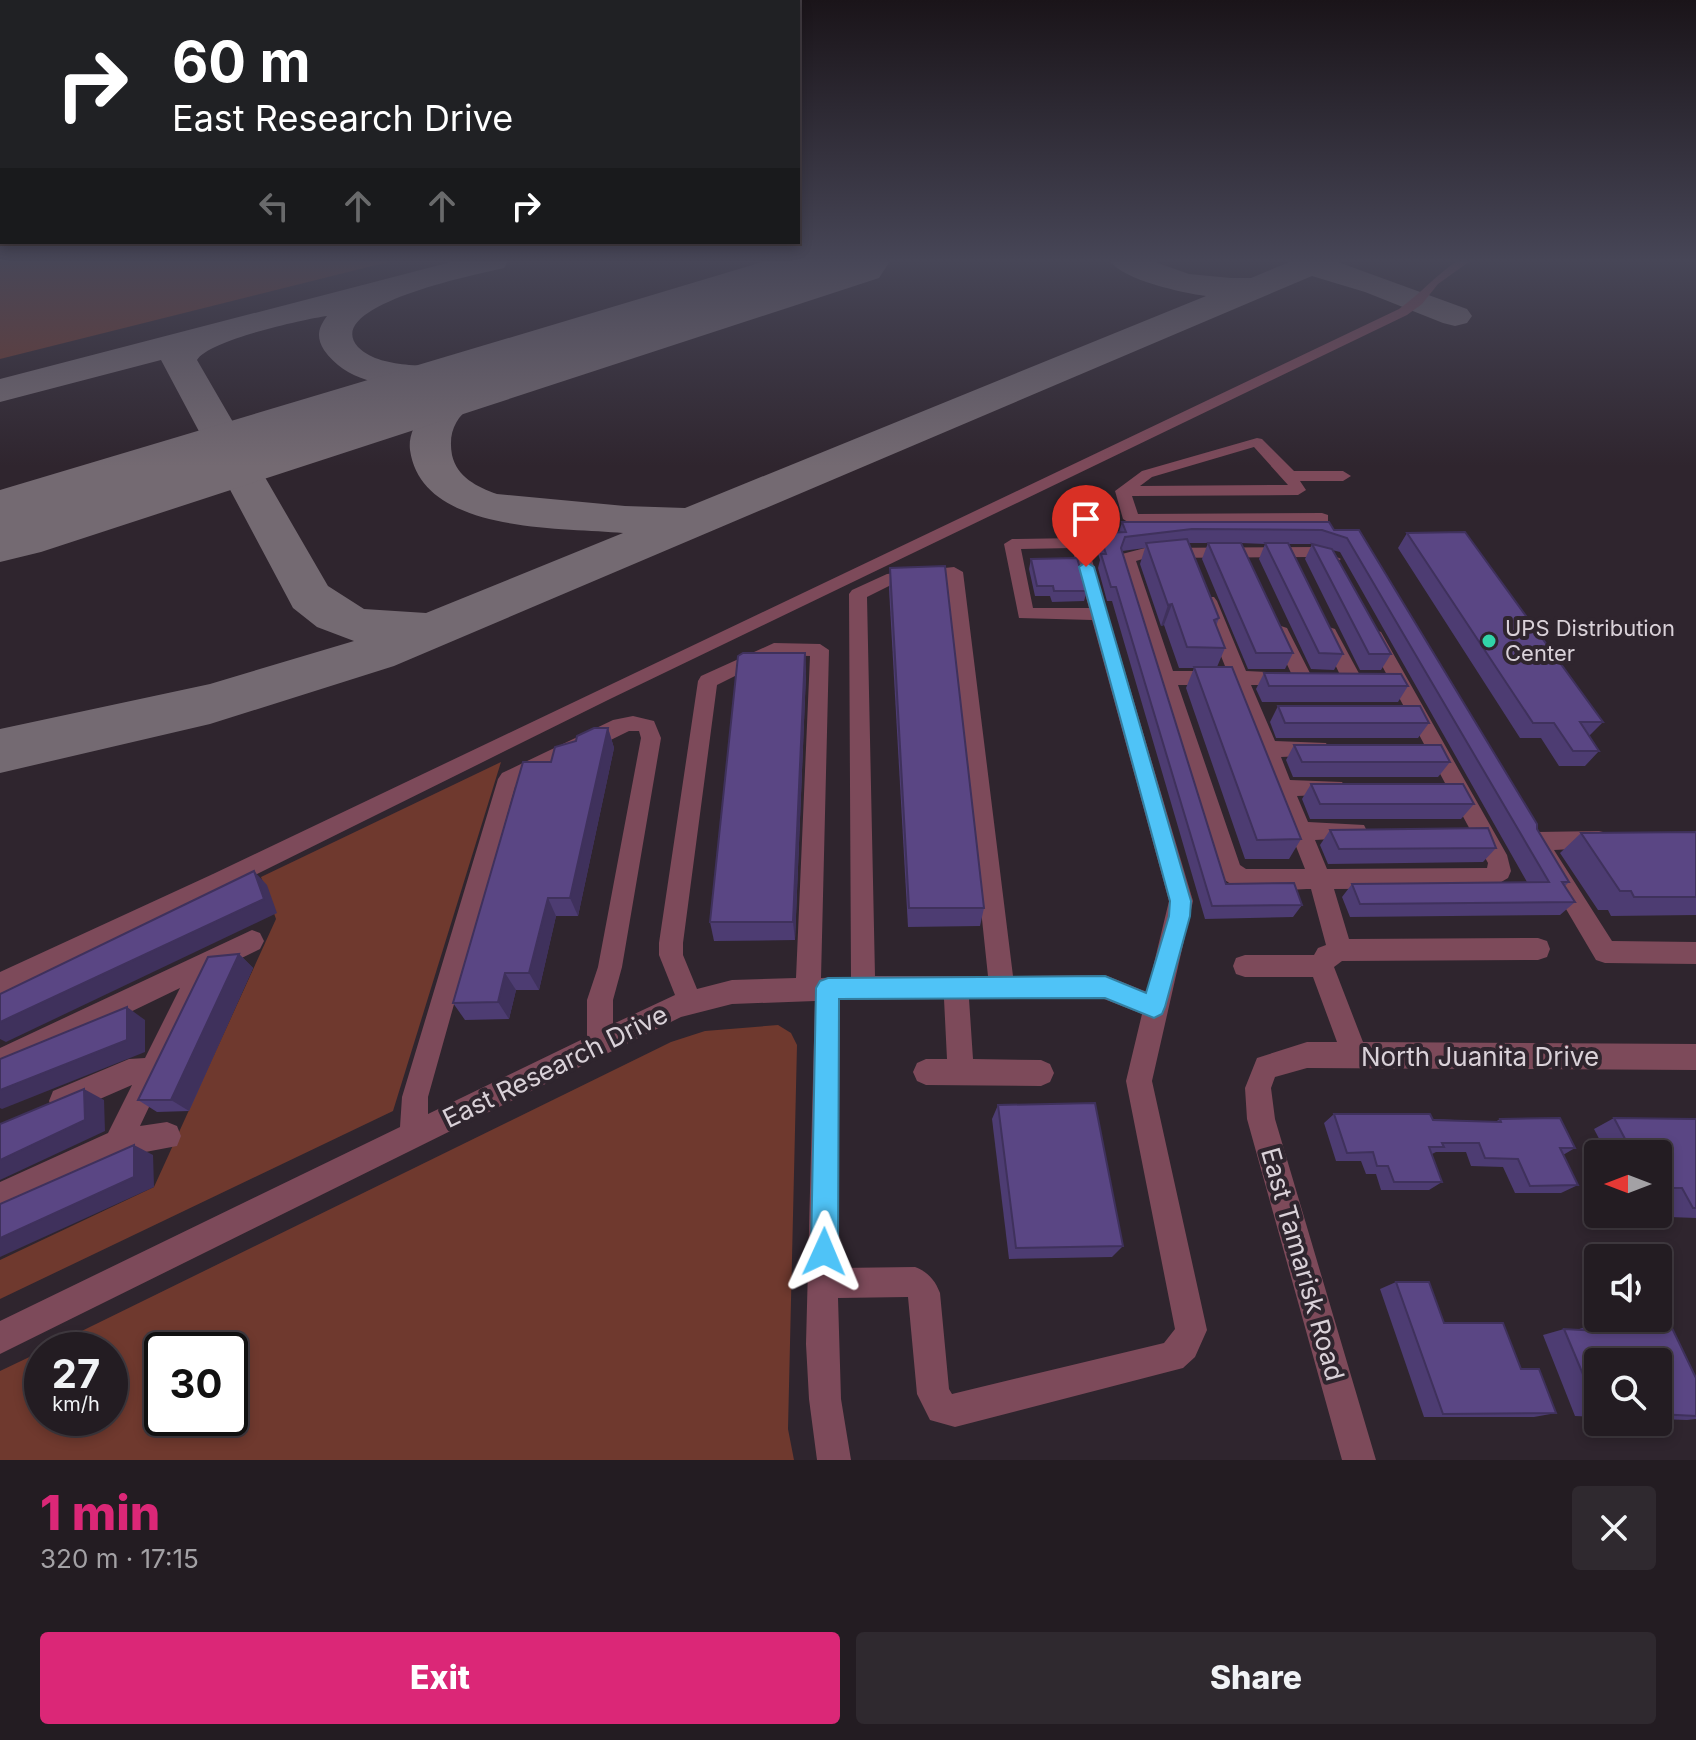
<!DOCTYPE html>
<meta charset="utf-8">
<style>
:root{--surface:#231c22;--page:#2f292f;--text:#f1f3f6;--muted:#a3a1a5;--line:#403a40;--accent:#db2777}
body{margin:0;font-family:Inter,sans-serif;background:var(--page);color:var(--text);height:100vh;display:flex;flex-direction:column;font-size:30px;white-space:nowrap}
*{box-sizing:border-box;margin:0}
p{font-size:26px;color:var(--muted)}
.icon{flex:none;width:44px;height:44px;fill:none;stroke:currentColor;stroke-width:2;stroke-linecap:round;stroke-linejoin:round}
.map{position:relative;height:1460px;overflow:hidden}
.sheet{display:flex;flex-direction:column;background:var(--surface);flex:1}
.sheet>*{flex:none}
.top-card{position:absolute;left:0px;top:0px;width:800px;height:244px;box-shadow:0 4px 12px #0003,0 0 0 2px var(--line);background:#202124;color:#fff;overflow:hidden}
.needle{width:52px;rotate:270deg}
.controls{position:absolute;left:1584px;top:1140px;display:grid;gap:16px}
.controls a{display:grid;place-items:center;width:88px;height:88px;border-radius:8px;background:var(--surface);box-shadow:0 4px 12px #0003,0 0 0 2px var(--line);font-size:40px}
.speed{position:absolute;left:24px;top:1332px;display:flex;gap:16px;font-size:40px;font-weight:700;text-align:center}
.speed>*{display:grid;place-content:center;width:104px;height:104px;border-radius:50%;background:var(--surface);box-shadow:0 4px 12px #0003,0 0 0 2px var(--line);line-height:1}
.speed small{font-size:20px;font-weight:400}
.speed .limit{border:4px solid #111;border-radius:12px;background:#fff;color:#111}
.pin{position:absolute;display:grid;place-items:center;width:68px;height:68px;color:#fff;margin:-82px -34px;border-radius:50% 50% 50% 0;rotate:-45deg;box-shadow:0 0 8px #0007}
.pin .icon{rotate:45deg}
.me{position:absolute;width:88px;margin:-44px;rotate:1deg;stroke-linejoin:round;filter:drop-shadow(0 0 6px #0008)}
.turn{display:flex;align-items:center;gap:28px;height:168px;padding:0 40px;font-size:36px}
.turn .icon{width:104px;height:104px;stroke-width:2.5}
.turn b{display:block;font-size:56px;line-height:68px}
.lanes{display:flex;align-items:center;height:76px;padding:0 40px;background:#0003;justify-content:center;gap:40px;direction:ltr}
.lanes .off{opacity:.35}
.round{display:grid;place-items:center;flex:none;width:84px;height:84px;border-radius:8px;background:var(--page)}
.summary{display:flex;align-items:center;justify-content:space-between;height:136px;padding:0 40px}
h1{font-size:48px;font-weight:800;line-height:60px;color:var(--accent)}
.button{display:flex;gap:16px;margin-top:auto;padding:16px 40px}
.button a{flex:1;height:92px;border-radius:8px;background:var(--accent);color:#fff;font-size:32px;font-weight:800;line-height:92px;text-align:center}
.button a+a{background:var(--page);color:var(--text)}
.map>svg:first-child{display:block}
.green{fill:#6f392e;fill-rule:evenodd}
.lines{fill:none;stroke-linecap:round;stroke-linejoin:round}
.taxiway{fill:#746a72;fill-rule:evenodd}
.runway{fill:#746a72;fill-rule:evenodd}
.minor{fill:#7d4a5a;fill-rule:evenodd}
.wall{fill:#4d3c72}
.shaded-wall{fill:#3f315c}
.building{fill:#5a4684;stroke:#3f315c;stroke-width:2}
.route{fill:#4fc3f7;stroke:#337fa1;stroke-width:2}
.poi-dot{fill:#32d4a9;stroke:#2f252e;stroke-width:3}
.labels{text-anchor:middle;dominant-baseline:central;stroke-width:8;stroke-linejoin:round;paint-order:stroke}
.poi-label{font-size:22px;fill:#d9d1d8;stroke:#2f252e;text-anchor:start}
.near-street-label{font-size:26px;fill:#d9d1d8;stroke:#2f252e}
</style>
<div class="map">
<svg width="1696" height="1460" viewBox="0 0 1696 1460">
<rect width="100%" height="100%" fill="#2f252e"/>
<g class="green">
<polygon points="0,261 392,261 0,359"/>
<polygon points="501,762 393,1111 0,1299 0,1260 154,1187 276,919 261,877"/>
<path d="M778 1025 791 1033 797 1045 788 1429 794 1460H0V1371L42 1351V1418H110V1350H43L671 1042 705 1031ZM162 1350H230V1418H162Z"/>
</g>
<g class="lines">
<path class="taxiway" d="M455 261H508L504 268C483 273 320 305 358 347 371 360 391 363 409 365 441 367 477 363 507 357 519 354 525 352 537 355L542 363C520 395 441 394 452 455 457 477 477 487 497 494L625 506 685 508 1206 296C1183 293 1123 280 1110 261H1152L1189 274 1231 278H1251L1292 261H1335L1467 309 1472 316 1467 323 1455 326 1443 323 1365 292 1312 276 394 666 210 724 0 773V729L210 684 354 641 317 627 293 608 161 360 0 402V379ZM327 316C318 328 316 337 324 350 351 389 408 389 452 386 432 399 407 425 410 450 422 534 559 527 623 533L426 613 364 609 328 586 197 360C209 340 305 319 327 316Z"/>
<polygon class="runway" points="766,261 890,261 879,278 41,552 0,562 0,490"/>
<g class="minor">
<path d="M1457 261H1470L1438 284 1422 304 1407 315 610 699 229 888 0 996V972L213 874 1399 309C1420 294 1435 276 1457 261Z"/>
<path d="M1257 438 1262 439 1294 471H1343L1351 476 1343 481H1300L1306 490 1298 495 1132 496 1138 514 1322 513 1328 515V521L1131 524 1123 519 1115 491 1142 471ZM1254 447 1288 485 1140 486 1152 477Z"/>
<path d="M1079 538 1087 543 1193 901 1152 1081 1207 1330 1195 1357 1183 1368 955 1427 930 1420 917 1394 908 1297 838 1298 841 1399 851 1460H817L809 1399 806 1344 815 1001 732 1004 681 1017 0 1354V1321L400 1127 402 1097 498 779 502 773 613 720 633 716 654 721 661 738 622 967 613 1000V1024L675 995 659 955V943L698 681 701 676 774 643 820 644 829 650 821 978 851 977 849 594 852 590 887 574 954 567 963 572 1013 976 1105 975 1147 992 1169 901 1092 620 1019 618 1004 544 1012 539ZM1072 548 1089 608H1033L1021 549ZM946 578 988 976H875L867 597 891 585ZM777 655 810 656 796 978 732 980 697 989 683 955V943L717 685ZM629 731H639L641 738 598 967 587 1000V1037L428 1114V1097L515 787ZM944 999 947 1059H926L917 1063 913 1072 917 1081 926 1085 1041 1086 1050 1082 1054 1073 1050 1064 1041 1060 973 1059 969 999H1104L1142 1014 1126 1081 1175 1329 1164 1343 952 1394 949 1389 940 1293C935 1280 928 1272 915 1267L838 1268 840 1000Z"/>
<path d="M1316 547 1341 559 1333 564 1314 557 1146 558 1136 561 1173 671H1227L1199 601 1202 597H1214L1217 601 1246 671 1291 673 1272 632 1281 626 1287 628 1313 679 1310 684 1303 686 1294 680 1286 685H1251L1275 741 1326 743 1329 749 1326 755 1281 757 1290 780 1342 782 1346 788 1342 794 1297 796 1308 822 1364 825 1367 831 1364 837 1315 840 1327 869 1487 868 1488 863 1366 636 1375 630 1381 632 1507 855 1511 871 1508 878 1491 888 1334 889 1349 939 1538 938 1547 941 1550 949 1547 957 1538 960 1342 961 1334 967 1363 1042 1696 1044V1070L1307 1068 1275 1077 1271 1088 1275 1119 1376 1460H1342L1247 1119 1245 1088 1257 1058 1307 1042H1337L1313 977H1245L1236 974 1233 966 1236 958 1245 955H1314L1318 948 1326 945 1311 889C1286 889 1240 898 1222 877L1120 563 1122 554 1145 548ZM1178 685H1232L1305 869H1246L1240 865Z"/>
<polygon points="1329,627 1335,629 1362,679 1359,684 1345,684 1342,679 1320,633"/>
<polygon points="1599,831 1607,833 1610,840 1607,847 1554,850 1612,941 1696,942 1696,964 1605,963 1596,960 1526,841 1529,834 1537,832"/>
<polygon points="252,930 260,933 264,941 260,949 213,972 140,1126 167,1122 177,1126 181,1136 177,1146 119,1157 0,1211 0,1182 108,1133 132,1085 63,1115 53,1111 49,1101 53,1091 129,1059 145,1058 180,988 0,1075 0,1048"/>
</g>
</g>
<g class="wall">
<polygon points="1122,522 1334,530 1359,530 1569,882 1565,886 1575,902 1560,915 1350,917 1342,897 1352,884 1527,882 1340,552 1332,550 1391,654 1381,670 1360,670 1305,559 1312,544 1288,544 1343,654 1334,670 1311,669 1259,559 1265,544 1241,543 1293,653 1285,669 1248,669 1202,559 1208,543 1220,543 1189,543 1219,618 1216,626 1225,648 1217,667 1301,839 1289,859 1245,859 1186,688 1194,668 1179,668 1164,625 1161,626 1140,564 1145,548 1122,551 1226,884 1302,905 1293,917 1205,919 1112,601 1107,601 1098,568 1100,560 1096,547 1099,533 1119,532"/>
<polygon points="1407,533 1603,722 1589,736 1599,751 1585,766 1559,766 1541,738 1520,738 1398,548"/>
<polygon points="1031,559 1087,591 1084,601 1052,602 1050,596 1035,596 1029,569"/>
<polygon points="890,568 984,908 980,926 908,927 889,589"/>
<polygon points="805,653 806,674 795,940 714,941 710,922"/>
<polygon points="1264,673 1408,686 1398,702 1262,702 1256,689"/>
<polygon points="1278,706 1429,723 1418,738 1276,738 1270,722"/>
<polygon points="608,728 614,748 578,916 556,916 539,990 516,990 509,1019 465,1020 453,1003 551,762 576,741"/>
<polygon points="1294,745 1450,762 1438,777 1293,777 1286,760"/>
<polygon points="1311,784 1474,804 1461,819 1310,819 1302,799"/>
<polygon points="1330,830 1496,848 1483,862 1328,864 1320,845"/>
<polygon points="1696,832 1696,915 1611,916 1608,910 1598,910 1560,853 1581,833"/>
<polygon points="239,954 253,968 189,1111 157,1112 138,1100"/>
<polygon points="998,1105 1123,1246 1112,1257 1009,1259 992,1119"/>
<polygon points="1334,1114 1495,1122 1500,1119 1575,1148 1563,1155 1578,1185 1561,1193 1515,1193 1503,1167 1471,1166 1466,1152 1436,1152 1432,1154 1442,1182 1429,1190 1381,1190 1376,1174 1366,1174 1361,1161 1336,1161 1324,1123"/>
<polygon points="1614,1118 1696,1119 1696,1218 1669,1217 1658,1197 1658,1154 1607,1154 1594,1129"/>
<polygon points="1396,1282 1444,1323 1521,1369 1556,1413 1534,1417 1424,1417 1380,1289"/>
<polygon points="1595,1324 1696,1378 1696,1419 1687,1420 1658,1419 1658,1362 1598,1362 1598,1417 1575,1416 1543,1335 1564,1329 1576,1330"/>
</g>
<g class="shaded-wall">
<polygon points="1172,604 1164,625 1161,626 1168,605"/>
<polygon points="805,653 806,674 795,940 793,922"/>
<polygon points="608,728 614,748 578,916 570,898"/>
<polygon points="254,871 267,885 277,913 6,1042 0,1039 0,1022"/>
<polygon points="548,898 556,916 539,990 529,973"/>
<polygon points="239,954 253,968 189,1111 171,1100"/>
<polygon points="505,973 516,990 509,1019 498,1002"/>
<polygon points="127,1007 145,1020 145,1052 2,1109 0,1108 0,1090"/>
<polygon points="84,1089 104,1100 105,1131 0,1180 0,1160"/>
<polygon points="134,1145 153,1155 154,1187 0,1257 0,1238"/>
</g>
<g class="building">
<polygon points="1122,522 1329,522 1334,530 1359,530 1537,824 1537,829 1569,882 1562,882 1575,902 1360,904 1352,884 1549,882 1347,538 1322,530 1192,529 1125,537 1121,548 1226,884 1294,883 1302,905 1212,906 1116,587 1111,587 1101,554 1106,554 1099,533 1126,532"/>
<polygon points="1465,532 1603,722 1580,722 1599,751 1573,751 1554,723 1533,723 1407,533"/>
<polygon points="1187,539 1219,618 1214,620 1225,648 1187,647 1172,604 1168,605 1146,543"/>
<polygon points="1208,543 1241,543 1293,653 1256,653"/>
<polygon points="1265,543 1288,543 1343,654 1319,653"/>
<polygon points="1312,544 1332,549 1391,654 1369,654"/>
<polygon points="1077,558 1087,591 1054,591 1053,586 1037,586 1031,559"/>
<polygon points="945,566 984,908 909,908 890,568"/>
<polygon points="743,653 805,653 793,922 710,922 738,656"/>
<polygon points="1194,667 1232,667 1301,839 1257,840"/>
<polygon points="1264,673 1401,674 1408,686 1269,686"/>
<polygon points="1278,706 1420,706 1429,723 1285,723"/>
<polygon points="594,728 608,728 570,898 548,898 529,973 505,973 498,1002 453,1003 523,762 551,762 555,747 576,741 577,736"/>
<polygon points="1294,745 1441,745 1450,762 1302,762"/>
<polygon points="1311,784 1463,784 1474,804 1320,804"/>
<polygon points="1488,828 1496,848 1339,849 1330,830"/>
<polygon points="1696,832 1696,897 1634,897 1631,891 1620,891 1581,833"/>
<polygon points="254,871 264,899 0,1022 0,994"/>
<polygon points="239,954 171,1100 138,1100 208,957"/>
<polygon points="127,1007 127,1040 0,1090 0,1059"/>
<polygon points="84,1089 85,1120 0,1160 0,1124"/>
<polygon points="1095,1103 1123,1246 1016,1248 998,1105"/>
<polygon points="1334,1114 1430,1114 1433,1120 1501,1122 1500,1119 1560,1118 1575,1148 1560,1148 1578,1185 1530,1186 1518,1159 1485,1158 1479,1143 1442,1143 1444,1147 1429,1147 1442,1182 1394,1182 1388,1166 1377,1166 1373,1152 1347,1153"/>
<polygon points="1614,1118 1696,1119 1696,1208 1693,1208 1682,1188 1658,1188 1658,1154 1633,1154"/>
<polygon points="134,1145 134,1177 0,1238 0,1204"/>
<polygon points="1396,1282 1429,1282 1444,1323 1503,1323 1521,1369 1539,1369 1556,1413 1443,1414"/>
<polygon points="1595,1324 1671,1326 1696,1378 1696,1416 1658,1414 1658,1362 1598,1362 1598,1410 1564,1329 1598,1331"/>
</g>
<linearGradient id="sky" x2="0" y2="1"><stop stop-color="#1a1419"/><stop offset="0.56" stop-color="#474657"/><stop offset="1" stop-color="#474657" stop-opacity="0"/></linearGradient>
<rect width="1696" height="466" fill="url(#sky)"/>
<polygon class="route" points="1086,562 1094,567 1191,901 1190,916 1165,1007 1162,1014 1154,1018 1105,998 839,999 838,1252 834,1261 824,1265 815,1261 811,1252 816,988 820,981 828,978 1105,976 1146,993 1169,916 1170,901 1079,567"/>
<circle class="poi-dot" cx="1489" cy="641" r="8"/>
<g class="labels">
<g class="poi-label">
<text x="1505" y="628">UPS Distribution<tspan x="1505" dy="25">Center</tspan></text>
</g>
<g class="near-street-label">
<text x="1480" y="1056">North Juanita Drive</text>
<text transform="translate(555 1066) rotate(-26)">East Research Drive</text>
<text transform="translate(1303 1264) rotate(74)">East Tamarisk Road</text>
</g>
</g>
</svg>
<div class="controls">
<a><svg class="needle" viewBox="-14 -14 28 28"><path d="M0-13l5 13h-10z" fill="#e53935"/><path d="M0 13l5-13h-10z" fill="#a3a1a5"/></svg></a>
<a><svg class="icon" aria-label="sound" viewBox="0 0 24 24"><path d="M4 9h4l5-4v14l-5-4H4zM17 9q2 3 0 6"/></svg></a>
<a><svg class="icon" aria-label="search" viewBox="0 0 24 24"><circle cx="10" cy="10" r="6"/><path d="M15 15l6 6"/></svg></a>
</div>
<div class="speed"><div>27<small>km/h</small></div><div class="limit">30</div></div>
<div class="pin" style="left:1086px;top:567px;background:#d93025"><svg class="icon" aria-label="arrive" viewBox="0 0 24 24"><path d="M6 21V4h12l-3 4 3 4H6"/></svg></div>
<svg class="me" style="left:824px;top:1252px" viewBox="-20 -20 40 40"><path d="M0-17L14 15 0 8-14 15z" fill="#4fc3f7" stroke="#fff" stroke-width="4"/></svg>
<div class="top-card">
<div class="turn"><svg class="icon" aria-label="right" viewBox="0 0 24 24"><path d="M7 20v-9h11M14 6l5 5-5 5"/></svg><div><b>60 m</b>East Research Drive</div></div>
<div class="lanes"><svg class="icon off" aria-label="left" viewBox="0 0 24 24"><path d="M17 20v-9H6M10 6l-5 5 5 5"/></svg><svg class="icon off" aria-label="ahead" viewBox="0 0 24 24"><path d="M12 20V5M6 11l6-6 6 6"/></svg><svg class="icon off" aria-label="ahead" viewBox="0 0 24 24"><path d="M12 20V5M6 11l6-6 6 6"/></svg><svg class="icon" aria-label="right" viewBox="0 0 24 24"><path d="M7 20v-9h11M14 6l5 5-5 5"/></svg></div>
</div>
</div>
<section class="sheet">
<div class="summary"><div><h1>1 min</h1><p>320 m · 17:15</p></div><a class="round"><svg class="icon" aria-label="close" viewBox="0 0 24 24"><path d="M6 6l12 12M18 6L6 18"/></svg></a></div>
<div class="button"><a>Exit</a><a>Share</a></div>
</section>
